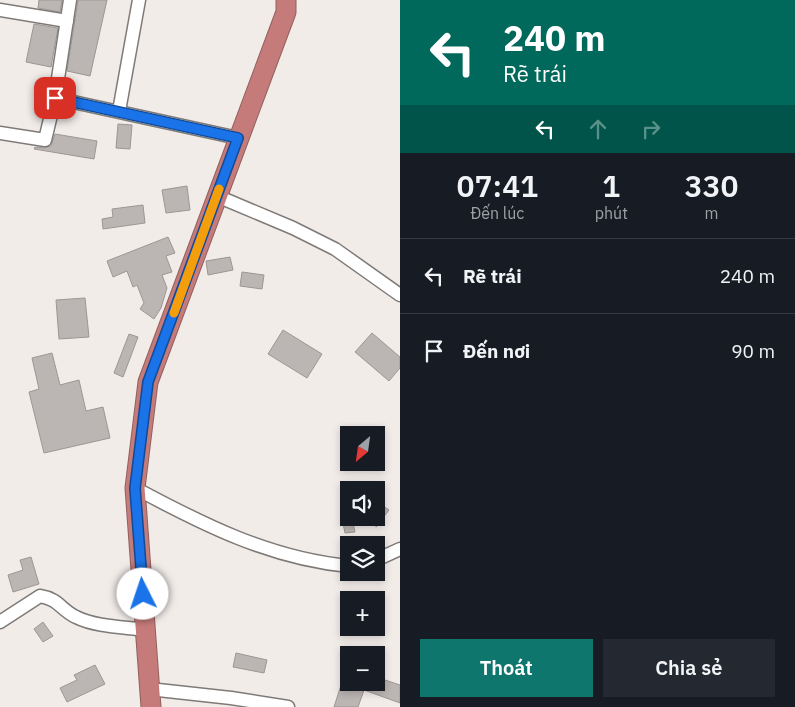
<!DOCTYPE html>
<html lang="vi">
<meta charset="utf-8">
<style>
:root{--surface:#171b24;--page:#242831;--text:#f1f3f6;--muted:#9ea1a6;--line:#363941;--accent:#0f766e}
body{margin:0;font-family:"IBM Plex Sans",sans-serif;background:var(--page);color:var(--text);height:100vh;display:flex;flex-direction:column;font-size:19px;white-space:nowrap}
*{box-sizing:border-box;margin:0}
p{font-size:16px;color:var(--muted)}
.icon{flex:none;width:28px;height:28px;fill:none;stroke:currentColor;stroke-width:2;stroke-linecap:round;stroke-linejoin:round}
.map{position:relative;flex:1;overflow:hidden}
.panel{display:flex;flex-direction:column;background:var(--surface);width:395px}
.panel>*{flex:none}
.guide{background:#00695c;color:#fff;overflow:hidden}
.needle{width:32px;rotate:209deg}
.tools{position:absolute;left:340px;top:426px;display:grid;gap:10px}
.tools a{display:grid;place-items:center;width:45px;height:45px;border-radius:0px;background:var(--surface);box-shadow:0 2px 8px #0003;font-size:25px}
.pin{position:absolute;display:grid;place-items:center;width:42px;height:42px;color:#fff;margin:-21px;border-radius:10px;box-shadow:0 2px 8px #0006}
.me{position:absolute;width:55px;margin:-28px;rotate:356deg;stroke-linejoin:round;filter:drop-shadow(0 0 4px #0008)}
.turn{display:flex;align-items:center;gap:18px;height:105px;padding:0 20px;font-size:22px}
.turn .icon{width:65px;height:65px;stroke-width:2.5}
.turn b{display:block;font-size:35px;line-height:42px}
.lanes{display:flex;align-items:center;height:48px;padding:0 20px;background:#0003;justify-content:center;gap:25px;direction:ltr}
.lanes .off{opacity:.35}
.eta{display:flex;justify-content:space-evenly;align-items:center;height:85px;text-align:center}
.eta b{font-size:30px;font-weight:600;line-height:35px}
.button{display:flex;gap:10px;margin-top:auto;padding:10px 20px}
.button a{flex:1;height:58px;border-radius:0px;background:var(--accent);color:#fff;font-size:20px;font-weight:600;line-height:58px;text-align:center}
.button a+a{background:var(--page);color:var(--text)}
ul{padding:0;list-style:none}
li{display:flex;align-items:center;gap:15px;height:75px;padding:0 20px;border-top:1px solid var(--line)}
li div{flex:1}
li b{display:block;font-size:19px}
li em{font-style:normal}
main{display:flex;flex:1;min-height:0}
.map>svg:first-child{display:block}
.building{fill:#bbb5b3;stroke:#9c9795}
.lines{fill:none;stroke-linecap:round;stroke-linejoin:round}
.minor-casing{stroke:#7f7a77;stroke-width:15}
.highway-casing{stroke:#91605e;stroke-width:21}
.minor{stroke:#fff;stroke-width:12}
.highway{stroke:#c57b79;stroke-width:19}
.route-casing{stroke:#114b97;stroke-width:12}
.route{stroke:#1a73e8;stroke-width:9}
.slow{stroke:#f59e0b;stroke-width:9}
</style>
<main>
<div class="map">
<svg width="400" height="707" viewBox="0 0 400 707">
<rect width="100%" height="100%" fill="#f2ece9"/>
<g class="building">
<polygon points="39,0 62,0 60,12 38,8"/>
<polygon points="78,0 107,0 90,76 67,71"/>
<polygon points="34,24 58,28 51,67 26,62"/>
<polygon points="118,124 132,125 130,149 116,148"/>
<polygon points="55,134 97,141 94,159 34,149 35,147 44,148 51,146"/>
<polygon points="187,186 190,210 166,213 162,190"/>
<polygon points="143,205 145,223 103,229 102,219 113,217 112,209"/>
<polygon points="168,237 175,253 166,256 172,272 162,275 167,288 161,308 154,319 140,309 144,303 137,285 133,287 127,271 113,277 107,261"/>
<polygon points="230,257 233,270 208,275 206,261"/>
<polygon points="242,272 264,275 262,289 240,286"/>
<polygon points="85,298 89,337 59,339 56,300"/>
<polygon points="283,330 322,354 307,378 268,354"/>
<polygon points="372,333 400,357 400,368 389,381 355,352"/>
<polygon points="129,334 138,337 123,377 114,373"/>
<polygon points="52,353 60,385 79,380 86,411 103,407 110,438 44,453 29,392 39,389 32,358"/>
<polygon points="376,501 389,510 376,527"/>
<polygon points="342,518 352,518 355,532 345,533"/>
<polygon points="31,557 39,584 13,592 8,575 23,570 20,560"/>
<polygon points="43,622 53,636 43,642 34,629"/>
<polygon points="236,653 267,660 264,673 233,667"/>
<polygon points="95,665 105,684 67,702 60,688 77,680 74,675"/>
<polygon points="376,677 400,685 400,703 364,690 358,707 334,707 342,682 376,682"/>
</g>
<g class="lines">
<defs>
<g id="minor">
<polyline points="0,10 67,21"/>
<polyline points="55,98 238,138"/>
<polyline points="119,111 139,0"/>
<polyline points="0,133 45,140 55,98 70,0"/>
<polyline points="217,196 293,228 335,249 400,295"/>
<path d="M135 488C202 524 271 559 349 566"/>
<polyline points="376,560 400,549"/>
<path d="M0 622 40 596C59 599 61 610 76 617 96 627 124 627 145 630"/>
<polyline points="149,689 231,698 288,707"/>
</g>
<polyline id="highway" points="151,707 135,488 148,382 286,12 286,0"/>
</defs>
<use href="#minor" class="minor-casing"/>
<use href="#highway" class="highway-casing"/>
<use href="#minor" class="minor"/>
<use href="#highway" class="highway"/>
</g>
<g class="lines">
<defs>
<polyline id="route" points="55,98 238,138 148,382 135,488 143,594"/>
</defs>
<use href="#route" class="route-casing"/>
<use href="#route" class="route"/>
<polyline class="slow" points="174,313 219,189"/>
</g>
</svg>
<div class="tools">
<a><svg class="needle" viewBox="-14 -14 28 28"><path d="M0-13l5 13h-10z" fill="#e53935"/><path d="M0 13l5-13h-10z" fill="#9ea1a6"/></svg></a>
<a><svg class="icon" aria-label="sound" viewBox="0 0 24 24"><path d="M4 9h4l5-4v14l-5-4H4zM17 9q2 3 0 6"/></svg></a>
<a><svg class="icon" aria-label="layers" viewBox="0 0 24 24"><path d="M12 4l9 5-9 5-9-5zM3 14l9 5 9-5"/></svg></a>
<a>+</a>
<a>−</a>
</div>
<div class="pin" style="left:55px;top:98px;background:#d93025"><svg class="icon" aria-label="arrive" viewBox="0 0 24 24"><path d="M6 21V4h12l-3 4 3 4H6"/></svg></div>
<svg class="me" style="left:143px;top:594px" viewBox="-20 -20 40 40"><circle r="19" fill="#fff"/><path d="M0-13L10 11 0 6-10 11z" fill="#1a73e8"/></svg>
</div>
<section class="panel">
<div class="guide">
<div class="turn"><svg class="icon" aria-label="left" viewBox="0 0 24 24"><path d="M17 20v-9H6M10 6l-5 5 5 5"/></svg><div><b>240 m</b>Rẽ trái</div></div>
<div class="lanes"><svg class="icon" aria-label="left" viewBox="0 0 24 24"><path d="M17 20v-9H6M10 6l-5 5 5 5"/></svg><svg class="icon off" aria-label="ahead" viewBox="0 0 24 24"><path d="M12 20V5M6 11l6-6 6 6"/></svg><svg class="icon off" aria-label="right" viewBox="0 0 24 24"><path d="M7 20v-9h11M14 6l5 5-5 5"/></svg></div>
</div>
<div class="eta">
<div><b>07:41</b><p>Đến lúc</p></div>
<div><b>1</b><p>phút</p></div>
<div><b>330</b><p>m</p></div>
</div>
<ul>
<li><svg class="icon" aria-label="left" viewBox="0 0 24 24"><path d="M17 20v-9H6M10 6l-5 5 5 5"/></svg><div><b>Rẽ trái</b></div><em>240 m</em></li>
<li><svg class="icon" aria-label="arrive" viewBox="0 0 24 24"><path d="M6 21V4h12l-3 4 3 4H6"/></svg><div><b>Đến nơi</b></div><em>90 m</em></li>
</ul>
<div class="button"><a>Thoát</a><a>Chia sẻ</a></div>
</section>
</main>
